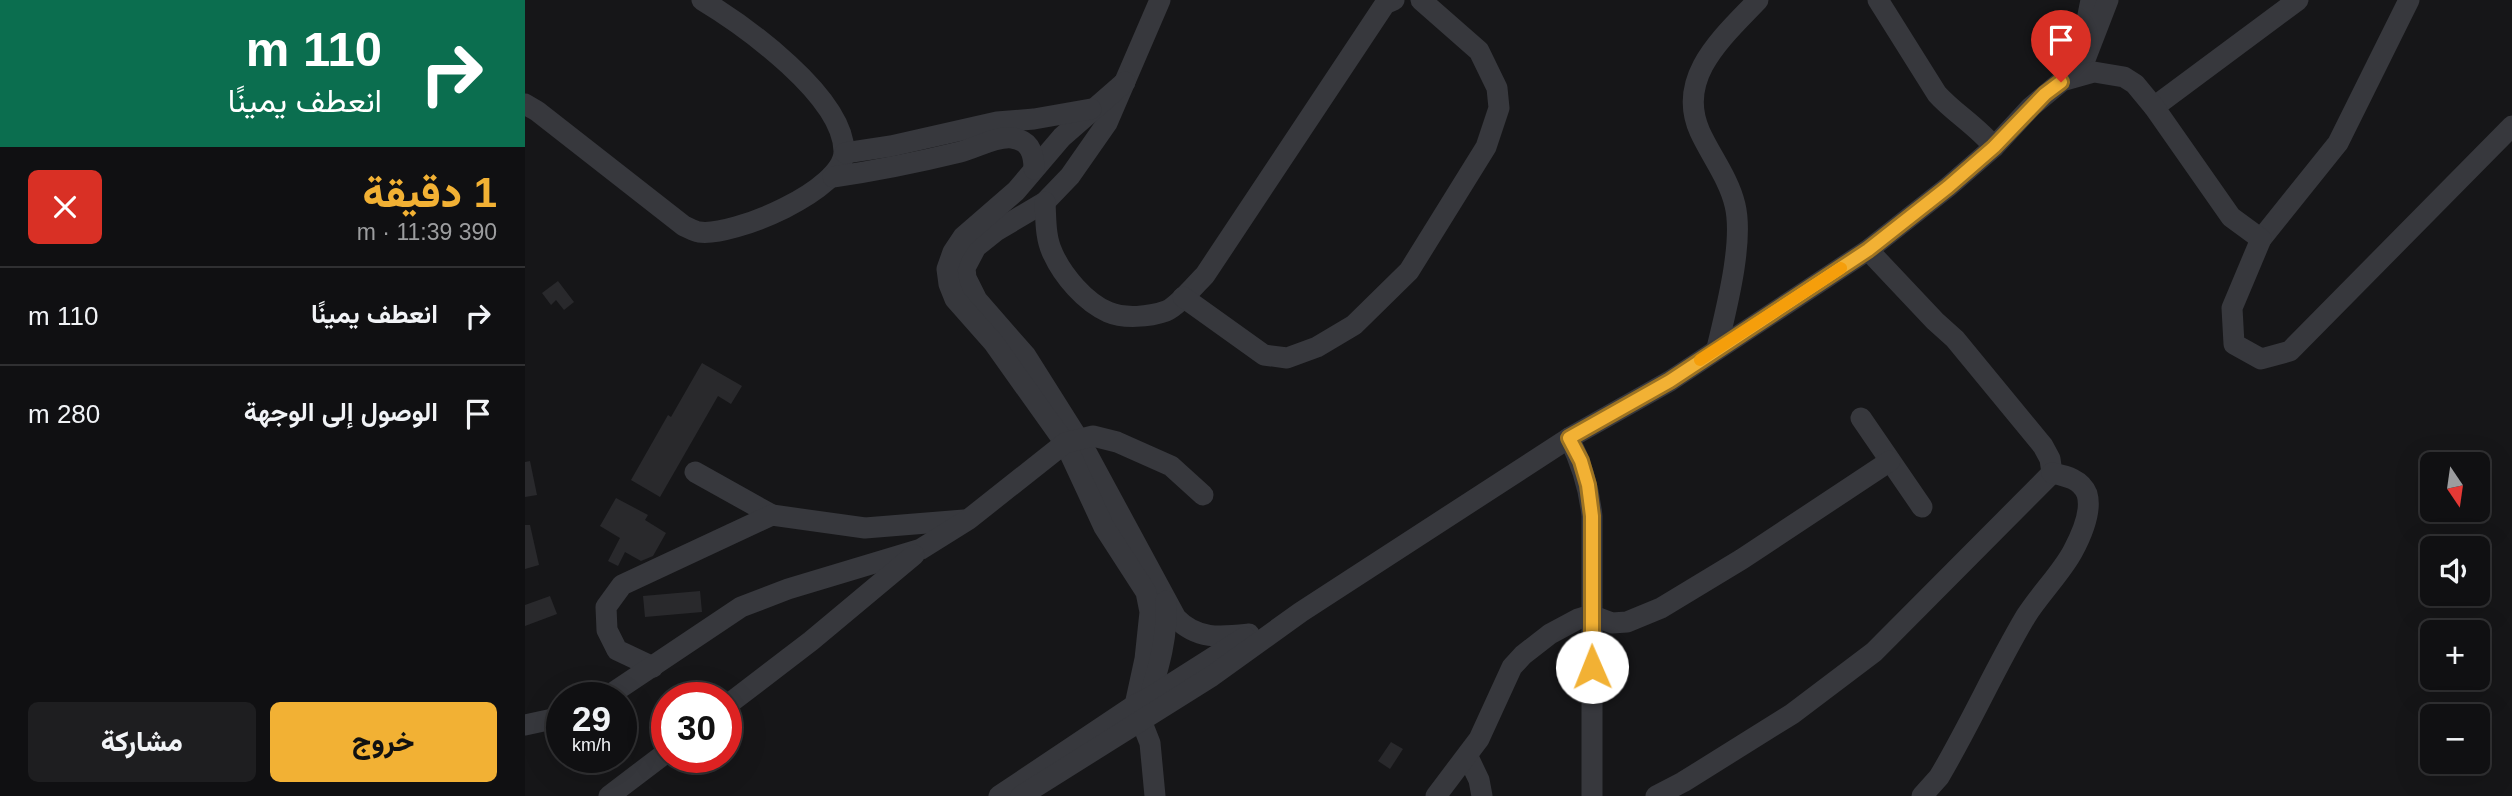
<!DOCTYPE html>
<html lang="ar">
<meta charset="utf-8">
<style>
:root{--surface:#101012;--page:#1e1e20;--text:#f1f3f6;--muted:#9c9d9f;--line:#303032;--accent:#f2b134}
body{margin:0;font-family:Arial,Vazirmatn,sans-serif;background:var(--page);color:var(--text);direction:rtl;height:100vh;display:flex;flex-direction:column;font-size:26px;white-space:nowrap}
*{box-sizing:border-box;margin:0}
p{font-size:23px;color:var(--muted)}
.icon{flex:none;width:38px;height:38px;fill:none;stroke:currentColor;stroke-width:2;stroke-linecap:round;stroke-linejoin:round}
.map{position:relative;flex:1;overflow:hidden;direction:ltr}
.panel{display:flex;flex-direction:column;background:var(--surface);width:525px}
.panel>*{flex:none}
.top-card{background:#0b6e4f;color:#fff;overflow:hidden}
.needle{width:46px;rotate:167deg}
.buttons{position:absolute;left:1895px;top:452px;display:grid;gap:14px}
.buttons a{display:grid;place-items:center;width:70px;height:70px;border-radius:10px;background:var(--surface);box-shadow:0 7px 28px #0002,0 0 0 2px var(--line);font-size:35px}
.speed{position:absolute;left:21px;top:682px;display:flex;gap:14px;font-size:35px;font-weight:700;text-align:center}
.speed>*{display:grid;place-content:center;width:91px;height:91px;border-radius:50%;background:var(--surface);box-shadow:0 7px 28px #0002,0 0 0 2px var(--line);line-height:1}
.speed small{font-size:18px;font-weight:400}
.speed .limit{border:10px solid #d22;background:#fff;color:#111}
.pin{position:absolute;display:grid;place-items:center;width:60px;height:60px;color:#fff;margin:-72px -30px;border-radius:50% 50% 50% 0;rotate:-45deg;box-shadow:0 0 7px #0007}
.pin .icon{rotate:45deg}
.me{position:absolute;width:77px;margin:-38px;rotate:359deg;stroke-linejoin:round;filter:drop-shadow(0 0 5px #0008)}
.turn{display:flex;align-items:center;gap:24px;height:147px;padding:0 28px;font-size:32px}
.turn .icon{width:91px;height:91px;stroke-width:2.5}
.turn b{display:block;font-size:49px;line-height:60px}
.round{display:grid;place-items:center;flex:none;width:74px;height:74px;border-radius:10px;background:var(--page)}
.headline{display:flex;align-items:center;justify-content:space-between;height:119px;padding:0 28px}
h1{font-size:42px;font-weight:800;line-height:52px;color:var(--accent)}
.action{display:flex;gap:14px;margin-top:auto;padding:14px 28px}
.action a{flex:1;height:80px;border-radius:10px;background:var(--accent);color:#111;font-size:28px;font-weight:800;line-height:80px;text-align:center}
.action a+a{background:var(--page);color:var(--text)}
ul{padding:0;list-style:none}
li{display:flex;align-items:center;gap:21px;height:98px;padding:0 28px;border-top:2px solid var(--line)}
li div{flex:1}
li b{display:block;font-size:26px}
li em{font-style:normal}
main{display:flex;flex:1;min-height:0}
.map>svg:first-child{display:block}
.building{fill:#29292c}
.lines{fill:none;stroke-linecap:round;stroke-linejoin:round}
.minor{stroke:#37383d;stroke-width:21}
.route-casing{stroke:#9d7322;stroke-width:18}
.route{stroke:#f2b134;stroke-width:12}
.slow{stroke:#f59e0b;stroke-width:12}
</style>
<main>
<div class="map">
<svg width="1987" height="796" viewBox="0 0 1987 796">
<rect width="100%" height="100%" fill="#161618"/>
<g class="building">
<polygon points="33,281 49,302 39,310 31,300 26,305 17,293"/>
<polygon points="177,363 217,386 206,404 193,396 135,497 106,480 143,415 146,417"/>
<polygon points="5,461 12,495 0,497 0,462"/>
<polygon points="91,498 123,515 120,520 141,533 128,556 116,561 100,552 93,566 83,561 95,538 75,526"/>
<polygon points="0,525 5,525 14,565 0,569"/>
<polygon points="175,591 177,612 120,617 118,596"/>
<polygon points="25,596 32,614 0,626 0,605"/>
<polygon points="866,742 878,749 865,769 853,761"/>
</g>
<g class="lines">
<g class="minor">
<path d="M635 0 582 123 545 176 520 202 471 231 451 247 440 268 441 278 452 300 501 356 559 448 651 618C672 640 696 637 724 634"/>
<path d="M1353 0 1412 94C1429 113 1452 126 1469 147"/>
<polyline points="1559,35 1566,0"/>
<polyline points="1554,75 1583,0"/>
<polyline points="600,82 537,137 491,191 438,237 428,252 422,269 424,284 430,299 468,342 540,443 579,527 621,592 625,612 620,659 610,705 625,743 630,796"/>
<path d="M0 104 12 111 159 226C164 228 169 231 174 232 208 237 320 190 319 151 318 96 220 26 177 0"/>
<polyline points="1629,107 1773,0"/>
<polyline points="320,153 366,146 472,122 509,119 566,109"/>
<path d="M308 177C350 171 394 162 435 152 451 148 471 136 487 138 505 140 509 154 509 169"/>
<path d="M520 202C521 219 520 238 528 254 538 276 560 302 583 312 599 319 624 317 641 311 652 307 671 284 680 275L860 4 869 0"/>
<polyline points="1736,239 1813,143 1884,0"/>
<polyline points="1343,250 1410,321 1430,339 1518,446 1525,459 1527,473"/>
<polyline points="658,297 739,355 762,358 792,347 829,325 884,271 961,147 974,108 972,88 954,51 896,0"/>
<path d="M1192 348C1201 310 1219 242 1210 205 1204 179 1186 156 1175 132 1150 77 1199 36 1233 0"/>
<polyline points="1336,418 1397,507"/>
<path d="M1044 438C1057 464 1064 487 1067 516V796"/>
<polyline points="170,472 247,515"/>
<polyline points="128,667 92,650 82,630 81,607 97,585 247,515 340,528 439,520"/>
<polyline points="80,698 216,607 263,589 396,549 444,519 540,443 568,436 592,442 646,466 678,495"/>
<path d="M624 699C634 666 643 636 641 601"/>
<polyline points="201,706 286,641 389,555"/>
<polyline points="0,725 37,717"/>
<polyline points="943,757 954,780 957,796"/>
<polyline points="84,796 142,752"/>
<polyline points="474,796 610,705 624,698 720,637"/>
<polyline points="496,796 687,676 776,612 1044,438 1145,381 1343,250 1423,187 1469,147 1506,107 1537,81 1569,72 1599,77 1610,84 1629,107 1706,217 1736,239 1707,308 1709,344 1736,359 1765,351 1987,126"/>
<polyline points="911,796 954,739 987,667 998,655 1025,634 1053,619 1066,615 1087,623 1102,622 1136,608 1217,559 1365,461"/>
<polyline points="1131,796 1158,782 1267,714 1349,652 1527,473"/>
<path d="M1397 796 1414 777C1445 725 1470 668 1501 616 1515 594 1537 572 1548 551 1556 536 1567 511 1562 494 1556 479 1541 476 1527 473"/>
</g>
</g>
<g class="lines">
<defs>
<polyline id="route" points="1067,667 1067,516 1063,485 1056,461 1044,438 1145,381 1343,250 1423,187 1469,147 1520,94 1536,82"/>
</defs>
<use href="#route" class="route-casing"/>
<use href="#route" class="route"/>
<polyline class="slow" points="1175,360 1316,268"/>
</g>
</svg>
<div class="buttons">
<a><svg class="needle" viewBox="-14 -14 28 28"><path d="M0-13l5 13h-10z" fill="#e53935"/><path d="M0 13l5-13h-10z" fill="#9c9d9f"/></svg></a>
<a><svg class="icon" aria-label="sound" viewBox="0 0 24 24"><path d="M4 9h4l5-4v14l-5-4H4zM17 9q2 3 0 6"/></svg></a>
<a>+</a>
<a>−</a>
</div>
<div class="speed"><div>29<small>km/h</small></div><div class="limit">30</div></div>
<div class="pin" style="left:1536px;top:82px;background:#d93025"><svg class="icon" aria-label="arrive" viewBox="0 0 24 24"><path d="M6 21V4h12l-3 4 3 4H6"/></svg></div>
<svg class="me" style="left:1067px;top:667px" viewBox="-20 -20 40 40"><circle r="19" fill="#fff"/><path d="M0-13L10 11 0 6-10 11z" fill="#f2b134"/></svg>
</div>
<section class="panel">
<div class="top-card">
<div class="turn"><svg class="icon" aria-label="right" viewBox="0 0 24 24"><path d="M7 20v-9h11M14 6l5 5-5 5"/></svg><div><b>110 m</b>انعطف يمينًا</div></div>
</div>
<div class="headline"><div><h1>1 دقيقة</h1><p>390 m · 11:39</p></div><a class="round" style="background:#d93025;color:#fff"><svg class="icon" aria-label="close" viewBox="0 0 24 24"><path d="M6 6l12 12M18 6L6 18"/></svg></a></div>
<ul>
<li><svg class="icon" aria-label="right" viewBox="0 0 24 24"><path d="M7 20v-9h11M14 6l5 5-5 5"/></svg><div><b>انعطف يمينًا</b></div><em>110 m</em></li>
<li><svg class="icon" aria-label="arrive" viewBox="0 0 24 24"><path d="M6 21V4h12l-3 4 3 4H6"/></svg><div><b>الوصول إلى الوجهة</b></div><em>280 m</em></li>
</ul>
<div class="action"><a>خروج</a><a>مشاركة</a></div>
</section>
</main>
